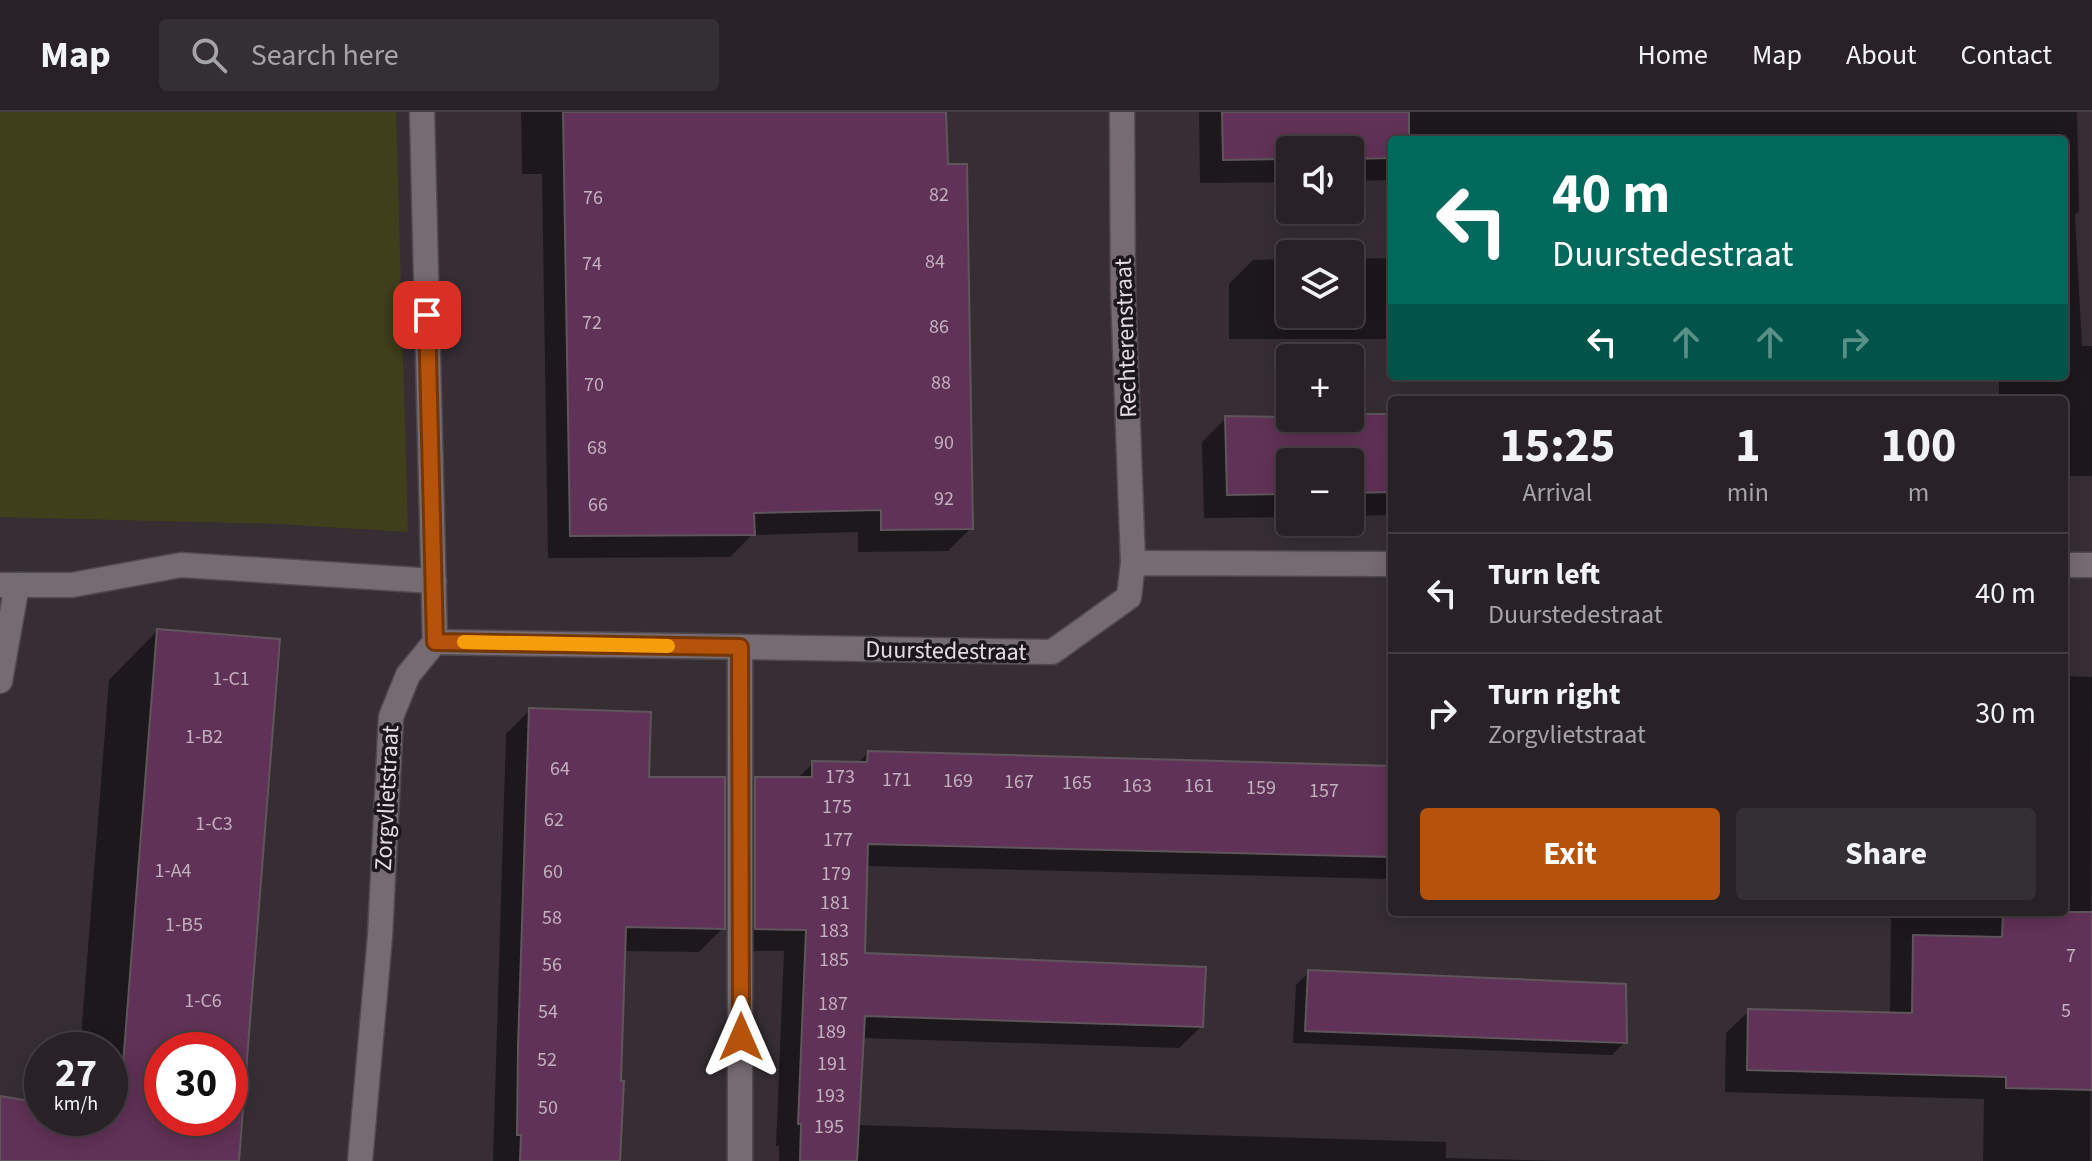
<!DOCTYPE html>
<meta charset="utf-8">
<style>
:root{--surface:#282226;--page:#342f32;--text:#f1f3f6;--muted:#a5a4a7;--line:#443f43;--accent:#b45309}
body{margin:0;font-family:"Source Sans 3",sans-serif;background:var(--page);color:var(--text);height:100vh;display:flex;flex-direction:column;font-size:30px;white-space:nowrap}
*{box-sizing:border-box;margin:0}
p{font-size:26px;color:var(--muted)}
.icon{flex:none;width:44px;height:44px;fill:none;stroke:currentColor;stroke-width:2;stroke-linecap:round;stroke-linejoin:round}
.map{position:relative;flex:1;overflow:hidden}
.sheet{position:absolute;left:1388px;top:284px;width:680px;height:520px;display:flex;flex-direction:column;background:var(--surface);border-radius:8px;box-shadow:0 4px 20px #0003,0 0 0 2px var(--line)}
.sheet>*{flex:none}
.banner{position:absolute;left:1388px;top:24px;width:680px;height:244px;border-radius:8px;box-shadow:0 4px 20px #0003,0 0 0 2px var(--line);background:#00695c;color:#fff;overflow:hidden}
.controls{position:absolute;left:1276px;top:24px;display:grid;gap:16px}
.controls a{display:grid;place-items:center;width:88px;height:88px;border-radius:8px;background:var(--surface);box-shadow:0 4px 20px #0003,0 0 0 2px var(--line);font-size:40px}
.speed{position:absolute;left:24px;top:920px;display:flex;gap:16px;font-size:40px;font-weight:700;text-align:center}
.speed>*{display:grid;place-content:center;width:104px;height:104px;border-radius:50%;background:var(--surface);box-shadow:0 4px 20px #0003,0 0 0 2px var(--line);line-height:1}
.speed small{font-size:20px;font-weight:400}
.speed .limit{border:12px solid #d22;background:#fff;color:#111}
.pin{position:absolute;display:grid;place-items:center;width:68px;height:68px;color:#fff;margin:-34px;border-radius:16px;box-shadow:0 4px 12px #0006}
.me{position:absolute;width:88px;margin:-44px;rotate:0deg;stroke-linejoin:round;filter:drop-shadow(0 0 6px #0008)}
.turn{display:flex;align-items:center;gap:28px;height:168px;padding:0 32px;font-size:36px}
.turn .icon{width:104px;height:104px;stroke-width:2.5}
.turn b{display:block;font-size:56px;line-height:68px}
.lanes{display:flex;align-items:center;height:76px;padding:0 32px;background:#0003;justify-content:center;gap:40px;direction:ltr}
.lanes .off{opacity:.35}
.eta{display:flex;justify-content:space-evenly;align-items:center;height:136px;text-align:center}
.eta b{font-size:48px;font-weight:700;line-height:56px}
.action{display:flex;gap:16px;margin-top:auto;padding:16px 32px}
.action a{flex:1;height:92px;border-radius:8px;background:var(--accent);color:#fff;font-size:32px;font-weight:700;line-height:92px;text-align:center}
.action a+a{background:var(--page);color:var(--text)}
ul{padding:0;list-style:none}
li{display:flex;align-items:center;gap:24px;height:120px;padding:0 32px;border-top:2px solid var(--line)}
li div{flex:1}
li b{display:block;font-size:30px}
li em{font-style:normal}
header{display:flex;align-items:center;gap:48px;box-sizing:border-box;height:112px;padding:0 40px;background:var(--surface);border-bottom:2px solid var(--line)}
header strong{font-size:38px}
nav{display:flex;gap:44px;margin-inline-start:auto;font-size:28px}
.search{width:560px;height:72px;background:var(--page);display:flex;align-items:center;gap:20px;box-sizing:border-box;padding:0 28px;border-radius:8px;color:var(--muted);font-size:30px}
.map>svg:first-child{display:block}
.green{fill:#3f3f1c}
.shadow{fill:#0007;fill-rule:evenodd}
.building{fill:#613257;stroke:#5f565c;stroke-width:2;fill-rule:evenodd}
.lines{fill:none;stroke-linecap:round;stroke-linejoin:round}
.lane-casing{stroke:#504a4e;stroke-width:27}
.street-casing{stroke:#504a4e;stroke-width:27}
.lane{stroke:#756c73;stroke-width:24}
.street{stroke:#756c73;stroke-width:24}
.route-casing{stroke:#753606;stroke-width:20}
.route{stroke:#b45309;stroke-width:14}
.slow{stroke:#f59e0b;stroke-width:14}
.labels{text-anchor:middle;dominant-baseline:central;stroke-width:7;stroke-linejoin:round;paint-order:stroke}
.number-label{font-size:20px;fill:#c2b2be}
.street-label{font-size:24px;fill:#e3dde1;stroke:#1b171a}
</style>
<header>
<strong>Map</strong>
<div class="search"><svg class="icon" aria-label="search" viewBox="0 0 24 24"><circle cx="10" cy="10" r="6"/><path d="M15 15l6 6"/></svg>Search here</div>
<nav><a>Home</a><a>Map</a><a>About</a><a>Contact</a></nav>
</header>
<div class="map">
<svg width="2092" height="1049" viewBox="0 0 2092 1049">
<rect width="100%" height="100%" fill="#362e33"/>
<polygon class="green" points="0,0 396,0 408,420 279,412 0,405"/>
<g class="shadow">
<polygon points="521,0 945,0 971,416 948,439 858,440 858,420 752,423 730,445 548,446 542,62 522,62"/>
<polygon points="1199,0 2077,0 2079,99 2075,103 2082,234 2092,234 2092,364 2064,364 2064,288 1999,288 1999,264 2064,264 2064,28 1392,28 1392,68 1350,69 1350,38 1290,38 1290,70 1200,71"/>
<polygon points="1392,146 1392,227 1229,227 1229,172 1253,148 1290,147 1290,202 1350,202 1350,147"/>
<polygon points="1392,303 1392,403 1350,404 1350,350 1290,350 1290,405 1204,406 1202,330 1226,306 1350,306 1350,304"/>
<path d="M157 519 278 529 237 1049H0V987L42 994V1006H110V938H80L109 568ZM162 938H230V1006H162Z"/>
<polygon points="2064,564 2092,565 2090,1049 1983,1049 1984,987 1725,980 1726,921 1749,899 1890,903 1891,801 1851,800 2064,800"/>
<polygon points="530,598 647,667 723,816 699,840 623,839 619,1049 493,1049 506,622"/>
<polygon points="868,641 1392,656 1392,767 865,754 863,843 1202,914 1179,936 862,926 857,1013 1446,1030 1446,1046 1566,1049 779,1049 779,1034 776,1034 784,839 733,839 733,689 756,667 797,667 813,651 857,652"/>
<polygon points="1309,860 1625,930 1612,943 1293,931 1296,873"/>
</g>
<g class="building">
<polygon points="563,0 946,0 948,52 967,52 973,417 881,418 881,398 754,401 755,423 570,424"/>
<polygon points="1222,0 1409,0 1409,28 1392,28 1392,46 1350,47 1350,38 1290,38 1290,47 1223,48"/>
<polygon points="1350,302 1392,302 1392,380 1350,381 1350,350 1290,350 1290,382 1227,383 1225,304 1350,306"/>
<path d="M157 517 280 527 239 1049H0V984L42 991V1006L119 1004ZM162 938H230V1006H162Z"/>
<polygon points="529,596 651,600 649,665 725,665 725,817 626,815 621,969 624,969 620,1049 520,1049 521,1023 517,1023 518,934"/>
<polygon points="868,639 1392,654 1392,745 868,732 865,841 1206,855 1203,915 865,904 857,1049 800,1049 801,1012 798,1012 806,818 755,817 755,665 812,665 812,649 867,650"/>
<polygon points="2003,800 2092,800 2092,978 2006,976 2006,965 1747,958 1748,897 1912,901 1913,823 2002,825"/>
<polygon points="1308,858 1626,872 1627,931 1305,919"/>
</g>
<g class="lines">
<defs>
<g id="lane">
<polyline points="0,473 72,473 181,453 434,469"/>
<polyline points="0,569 17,473"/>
</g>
<g id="street">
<polyline points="1122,0 1123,178 1133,451"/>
<polyline points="2064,453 2092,453"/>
<polyline points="435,530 1052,540 1129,485 1133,451 1392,452"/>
<polyline points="740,535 740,1049"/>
<polyline points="360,1049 380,824 391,605 408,563 435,530 422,0"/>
</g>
</defs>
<use href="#lane" class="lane-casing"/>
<use href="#street" class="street-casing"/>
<use href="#lane" class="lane"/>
<use href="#street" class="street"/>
</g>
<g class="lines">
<defs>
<polyline id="route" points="427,203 435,530 740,535 741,925"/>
</defs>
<use href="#route" class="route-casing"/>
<use href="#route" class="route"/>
<polyline class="slow" points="464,530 668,534"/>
</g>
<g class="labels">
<g class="number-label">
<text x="939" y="83">82</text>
<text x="593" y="86">76</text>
<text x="935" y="150">84</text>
<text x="592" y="152">74</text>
<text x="592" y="211">72</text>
<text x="939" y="215">86</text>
<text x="941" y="271">88</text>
<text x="594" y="273">70</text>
<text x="944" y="331">90</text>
<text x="597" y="336">68</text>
<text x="944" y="387">92</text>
<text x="598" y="393">66</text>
<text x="231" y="567">1-C1</text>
<text x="204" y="625">1-B2</text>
<text x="560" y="657">64</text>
<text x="840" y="665">173</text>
<text x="897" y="668">171</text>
<text x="958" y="669">169</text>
<text x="1019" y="670">167</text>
<text x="1077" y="671">165</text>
<text x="1137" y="674">163</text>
<text x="1199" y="674">161</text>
<text x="1261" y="676">159</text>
<text x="1324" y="679">157</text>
<text x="837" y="695">175</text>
<text x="554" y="708">62</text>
<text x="214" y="712">1-C3</text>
<text x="838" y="728">177</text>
<text x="173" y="759">1-A4</text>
<text x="553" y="760">60</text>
<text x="836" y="762">179</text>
<text x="835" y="791">181</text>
<text x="552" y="806">58</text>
<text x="184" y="813">1-B5</text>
<text x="834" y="819">183</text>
<text x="2071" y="844">7</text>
<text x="834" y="848">185</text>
<text x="552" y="853">56</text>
<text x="203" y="889">1-C6</text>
<text x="833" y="892">187</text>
<text x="2066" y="899">5</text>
<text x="548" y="900">54</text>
<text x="831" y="920">189</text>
<text x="547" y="948">52</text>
<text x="832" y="952">191</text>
<text x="830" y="984">193</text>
<text x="548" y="996">50</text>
<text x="829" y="1015">195</text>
</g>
<g class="street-label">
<text transform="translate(1126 226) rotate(-92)">Rechterenstraat</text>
<text transform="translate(946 539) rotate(1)">Duurstedestraat</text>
<text transform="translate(387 686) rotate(-87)">Zorgvlietstraat</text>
</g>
</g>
</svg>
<div class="controls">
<a><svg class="icon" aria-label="sound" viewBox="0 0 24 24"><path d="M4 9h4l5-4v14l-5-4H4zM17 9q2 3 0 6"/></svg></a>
<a><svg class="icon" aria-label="layers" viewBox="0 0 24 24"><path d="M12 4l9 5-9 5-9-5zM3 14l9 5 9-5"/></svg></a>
<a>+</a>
<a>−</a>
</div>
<div class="speed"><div>27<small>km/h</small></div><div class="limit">30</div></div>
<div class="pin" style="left:427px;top:203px;background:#d93025"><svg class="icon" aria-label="arrive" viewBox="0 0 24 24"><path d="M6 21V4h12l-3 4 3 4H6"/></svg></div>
<svg class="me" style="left:741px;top:925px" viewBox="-20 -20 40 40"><path d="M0-17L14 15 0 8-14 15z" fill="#b45309" stroke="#fff" stroke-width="4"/></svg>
<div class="banner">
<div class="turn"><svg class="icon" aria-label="left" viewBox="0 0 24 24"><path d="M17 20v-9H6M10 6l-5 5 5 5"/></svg><div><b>40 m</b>Duurstedestraat</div></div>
<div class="lanes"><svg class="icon" aria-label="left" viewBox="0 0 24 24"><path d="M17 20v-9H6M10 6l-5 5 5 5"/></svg><svg class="icon off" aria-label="ahead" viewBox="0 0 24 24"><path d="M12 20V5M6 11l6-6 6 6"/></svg><svg class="icon off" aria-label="ahead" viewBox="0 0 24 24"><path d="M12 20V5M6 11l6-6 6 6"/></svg><svg class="icon off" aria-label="right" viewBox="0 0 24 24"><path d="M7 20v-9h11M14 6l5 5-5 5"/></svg></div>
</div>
<section class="sheet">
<div class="eta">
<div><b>15:25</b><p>Arrival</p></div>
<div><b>1</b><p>min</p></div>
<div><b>100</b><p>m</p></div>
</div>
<ul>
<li><svg class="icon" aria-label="left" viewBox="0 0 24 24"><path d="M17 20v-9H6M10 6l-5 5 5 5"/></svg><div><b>Turn left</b><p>Duurstedestraat</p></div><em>40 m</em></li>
<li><svg class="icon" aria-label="right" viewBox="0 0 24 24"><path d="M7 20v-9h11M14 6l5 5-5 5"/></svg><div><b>Turn right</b><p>Zorgvlietstraat</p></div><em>30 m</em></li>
</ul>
<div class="action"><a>Exit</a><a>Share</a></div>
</section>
</div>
